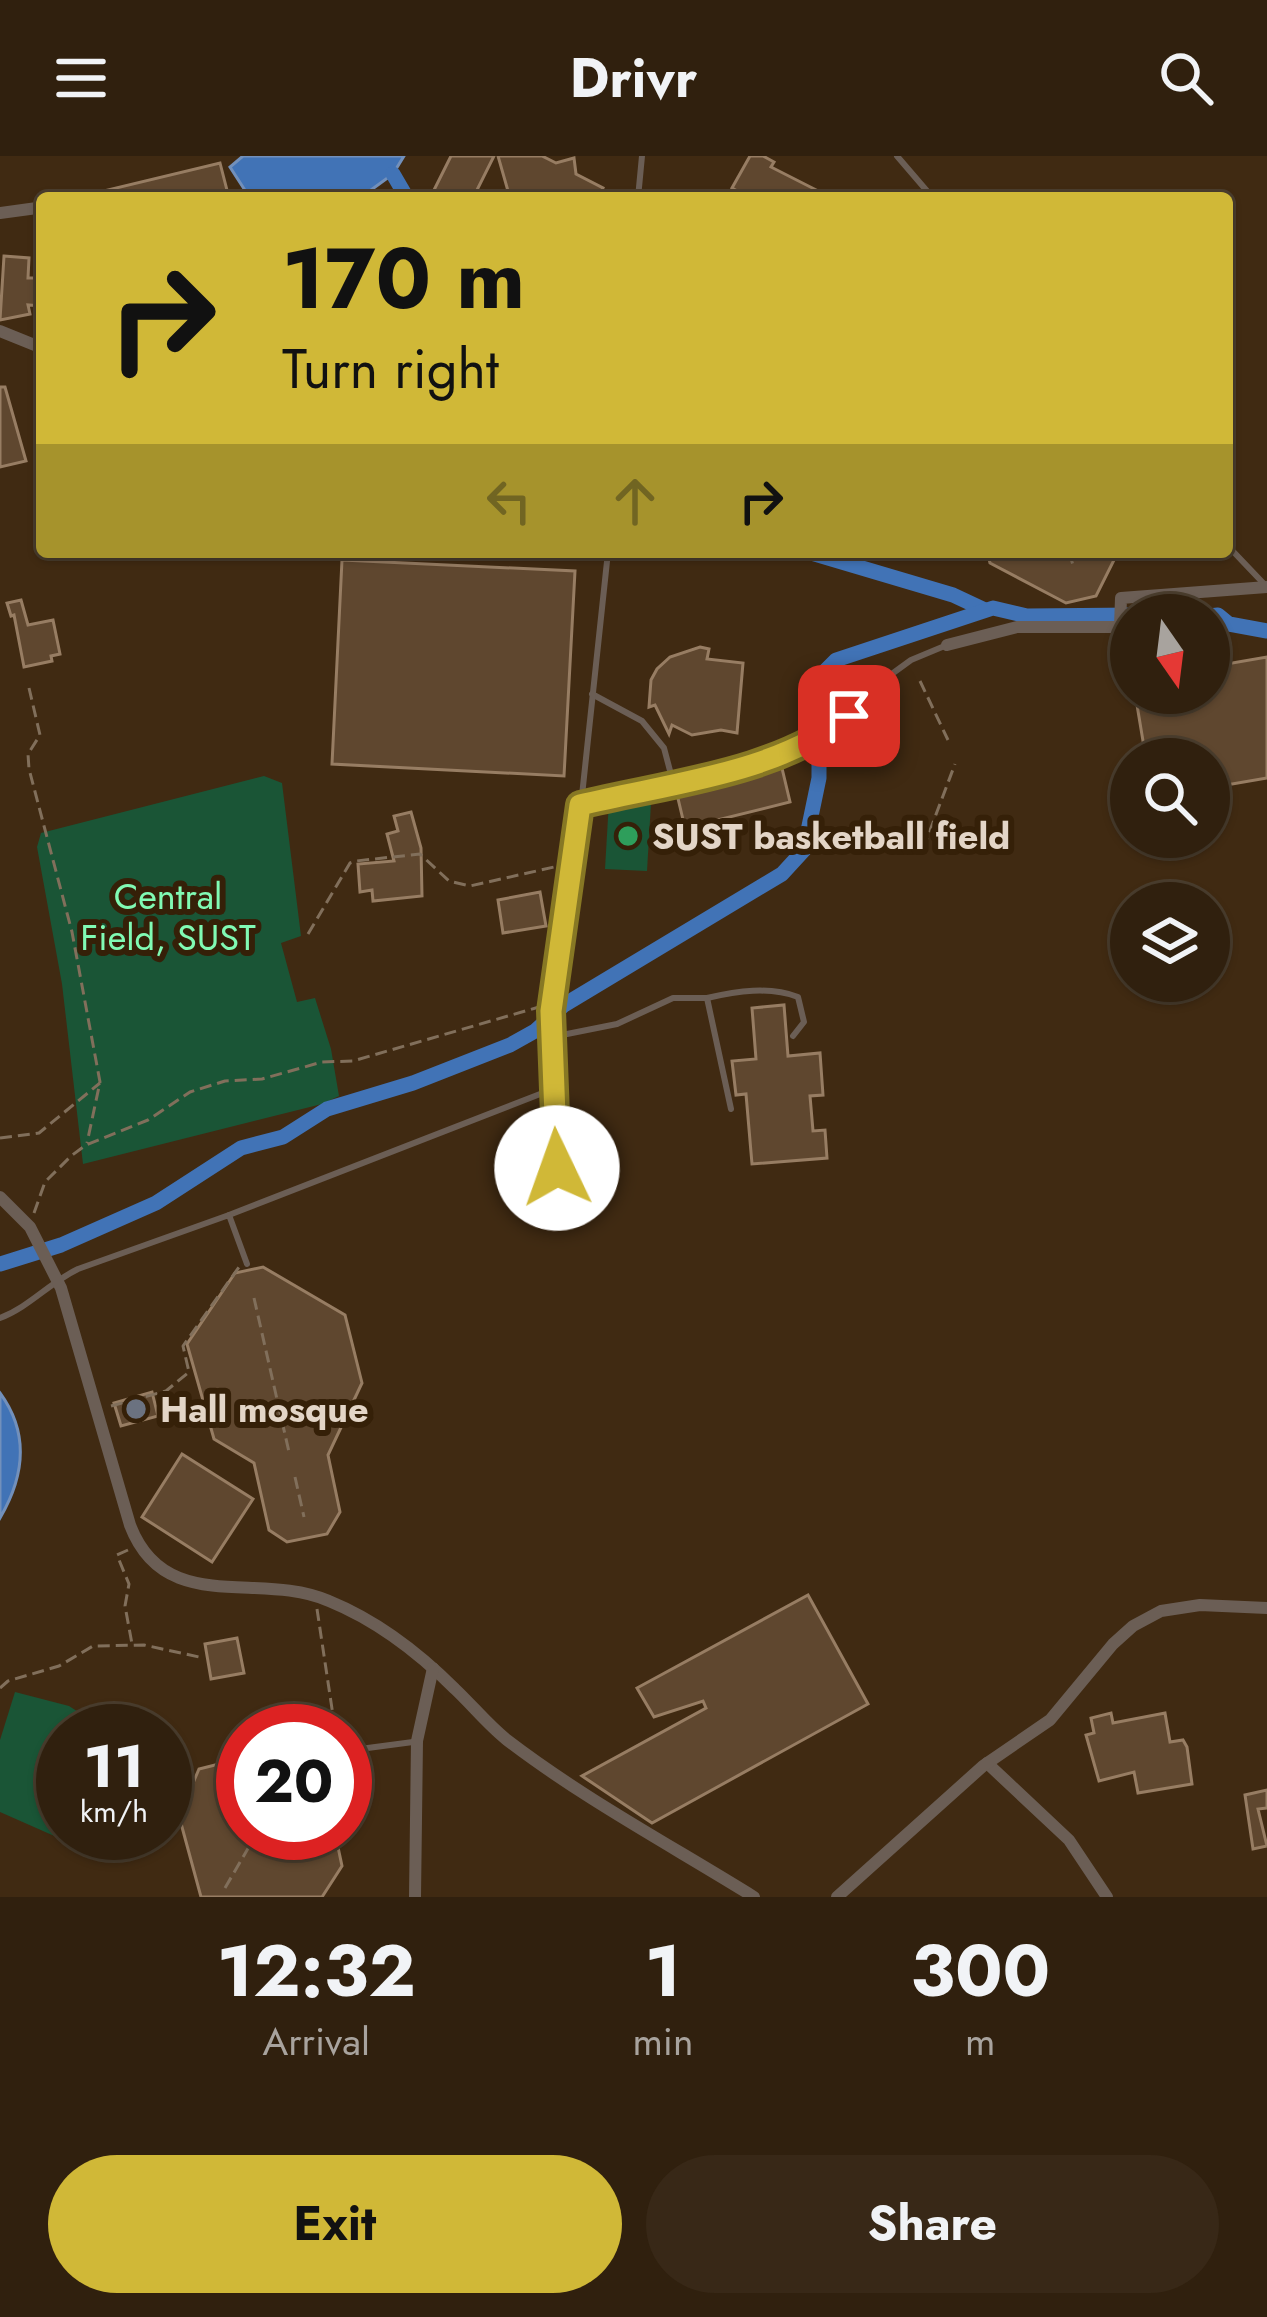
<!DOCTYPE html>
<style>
:root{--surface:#30200e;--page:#382817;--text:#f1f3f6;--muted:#a8a39e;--line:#4b3e2e;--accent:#d0b837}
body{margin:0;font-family:Jost,sans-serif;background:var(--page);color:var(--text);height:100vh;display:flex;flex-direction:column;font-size:45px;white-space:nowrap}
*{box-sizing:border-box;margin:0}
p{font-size:39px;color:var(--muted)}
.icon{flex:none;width:66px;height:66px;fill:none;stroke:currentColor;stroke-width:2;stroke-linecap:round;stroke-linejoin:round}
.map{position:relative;height:1741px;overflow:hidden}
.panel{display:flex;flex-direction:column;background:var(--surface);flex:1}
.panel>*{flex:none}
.hud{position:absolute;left:36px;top:36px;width:1197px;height:366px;border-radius:12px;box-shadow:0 3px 9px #0004,0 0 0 3px var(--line);background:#d0b837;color:#111;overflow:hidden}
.needle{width:78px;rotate:166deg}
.controls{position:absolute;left:1110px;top:438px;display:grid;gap:24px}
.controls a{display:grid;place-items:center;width:120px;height:120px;border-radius:50%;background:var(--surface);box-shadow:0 3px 9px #0004,0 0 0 3px var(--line);font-size:60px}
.speed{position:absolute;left:36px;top:1548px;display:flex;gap:24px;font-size:60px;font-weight:700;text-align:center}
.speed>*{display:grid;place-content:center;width:156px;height:156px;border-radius:50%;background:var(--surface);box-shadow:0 3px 9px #0004,0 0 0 3px var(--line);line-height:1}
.speed small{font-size:30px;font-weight:400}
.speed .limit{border:18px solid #d22;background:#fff;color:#111}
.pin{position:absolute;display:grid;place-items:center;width:102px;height:102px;color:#fff;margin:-51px;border-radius:24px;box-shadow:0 6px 18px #0006}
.me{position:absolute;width:132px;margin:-66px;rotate:357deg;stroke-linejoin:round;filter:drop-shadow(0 0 9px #0008)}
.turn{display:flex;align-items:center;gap:42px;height:252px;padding:0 48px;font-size:54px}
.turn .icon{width:156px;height:156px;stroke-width:2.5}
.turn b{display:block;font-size:84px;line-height:102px}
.lanes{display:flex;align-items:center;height:114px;padding:0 48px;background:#0003;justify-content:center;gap:60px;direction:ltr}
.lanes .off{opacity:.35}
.eta{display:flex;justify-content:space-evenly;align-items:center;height:204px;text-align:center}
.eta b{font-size:72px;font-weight:700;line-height:84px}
.action{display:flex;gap:24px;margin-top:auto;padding:24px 48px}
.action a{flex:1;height:138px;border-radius:72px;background:var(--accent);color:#111;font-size:48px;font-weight:700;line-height:138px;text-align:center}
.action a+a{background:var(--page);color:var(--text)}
header{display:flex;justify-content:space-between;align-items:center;height:156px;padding:0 48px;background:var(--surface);font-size:54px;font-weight:700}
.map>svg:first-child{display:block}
.green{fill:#1a5536}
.water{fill:#4173b6;stroke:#7290bb;stroke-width:3}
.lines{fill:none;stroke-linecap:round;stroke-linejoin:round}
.canal{stroke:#4173b6;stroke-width:15}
.building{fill:#5f472f;stroke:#977d63;stroke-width:3}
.path{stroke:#816f5b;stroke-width:3;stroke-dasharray:12 6;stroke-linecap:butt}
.lane{stroke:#6b5e55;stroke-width:6}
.street{stroke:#6b5e55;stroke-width:12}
.route-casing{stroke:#877824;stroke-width:30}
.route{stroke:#d0b837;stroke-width:21}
.leisure-dot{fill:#2e9e5b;stroke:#352008;stroke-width:4.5}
.worship-dot{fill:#6b7280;stroke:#352008;stroke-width:4.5}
.labels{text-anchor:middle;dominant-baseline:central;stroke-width:12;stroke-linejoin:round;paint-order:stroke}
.poi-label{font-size:36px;font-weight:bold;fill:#e3d5c7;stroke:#352008;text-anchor:start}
.park-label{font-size:36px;fill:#80fab4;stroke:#352008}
</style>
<header><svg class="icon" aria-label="menu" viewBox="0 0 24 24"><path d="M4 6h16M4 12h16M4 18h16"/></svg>Drivr<svg class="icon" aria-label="search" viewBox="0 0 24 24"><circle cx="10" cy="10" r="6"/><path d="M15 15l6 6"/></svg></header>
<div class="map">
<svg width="1267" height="1741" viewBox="0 0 1267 1741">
<rect width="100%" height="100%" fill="#402a12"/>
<g class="green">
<polygon points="264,620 282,627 301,780 281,787 297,846 315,842 331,893 339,940 322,948 83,1008 62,828 37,691 41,677"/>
<polygon points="609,645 651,647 647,715 605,713"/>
<polygon points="15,1536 69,1550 108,1575 63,1575 63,1677 90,1677 86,1694 0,1656 0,1584"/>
</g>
<g class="water">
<polygon points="243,0 404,0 393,18 360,42 250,42 230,11"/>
<path d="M0 1237C30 1278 24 1321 0 1362Z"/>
</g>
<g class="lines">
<g class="canal">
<polyline points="393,18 407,42"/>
<polyline points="808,396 953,439 985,454"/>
<polyline points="1209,460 1218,459 1229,468 1267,475"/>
<polyline points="0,1108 61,1089 156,1047 241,992 283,981 327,953 413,927 510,889 535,875 564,849 782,718 804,694 819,622 819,530 825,515 836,504 993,452 1027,460 1135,459"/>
</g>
</g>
<g class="building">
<polygon points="451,0 494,0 473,42 430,42"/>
<polygon points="498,0 542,0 556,7 574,2 576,18 603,32 598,42 510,42"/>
<polygon points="750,0 763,0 774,6 771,11 832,42 777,42 763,35 760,42 735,42 739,36 732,32"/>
<polygon points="220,7 229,42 96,42 95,37"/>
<polygon points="4,100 29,102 28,122 42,122 42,150 28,149 30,158 0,164"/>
<polygon points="0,231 5,231 26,305 0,311"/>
<polygon points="987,396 1118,396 1096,440 1066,447 990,407"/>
<polygon points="342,404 575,415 564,620 332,608"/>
<polygon points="21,444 28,469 53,464 60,498 51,500 52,505 24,511 14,459 11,460 7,447"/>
<polygon points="700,491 709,493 707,503 743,507 737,577 721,574 692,579 672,569 669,578 655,549 649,551 651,524 657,513 670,501"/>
<polygon points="1267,501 1267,622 1209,632 1209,603 1146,603 1135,537 1209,537 1209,511"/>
<polygon points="781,608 790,646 685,672 676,634"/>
<polygon points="411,656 421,692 422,740 373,745 372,734 360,736 358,708 394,705 387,678 398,675 394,660"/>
<polygon points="540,736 546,770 503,777 498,744"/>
<polygon points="784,849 788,900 820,897 823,939 810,940 813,975 825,974 827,1002 752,1008 746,938 736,939 732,905 756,903 752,852"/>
<polygon points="532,1019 544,1020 555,1032 550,1040 553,1053 544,1050 542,1055 519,1042"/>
<polygon points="263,1111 345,1159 362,1227 328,1299 340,1356 327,1378 287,1386 269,1374 254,1307 214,1283 187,1188 235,1117"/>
<polygon points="152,1236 158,1260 121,1270 114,1247"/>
<polygon points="182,1298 253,1343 212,1406 142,1361"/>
<polygon points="808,1439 868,1548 652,1667 582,1620 706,1552 703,1545 654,1561 637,1532"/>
<polygon points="237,1482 244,1517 211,1523 205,1488"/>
<polygon points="1111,1557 1113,1567 1165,1557 1170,1586 1183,1584 1187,1591 1192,1628 1138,1637 1134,1616 1099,1625 1086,1579 1094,1577 1091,1562"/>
<polygon points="243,1602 243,1677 335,1677 342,1710 322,1741 201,1741 179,1660 199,1613"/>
<polygon points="1267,1634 1267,1652 1258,1653 1267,1690 1253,1693 1245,1639"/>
</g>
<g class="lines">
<g class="path">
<polyline points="1069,396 1073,409"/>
<polyline points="920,525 948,584"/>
<polyline points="29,532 40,579 28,598 29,613 72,776 100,926 87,987"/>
<polyline points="923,693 955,608"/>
<polyline points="308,778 350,707 356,705 420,698 449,725 470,730 563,709"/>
<polyline points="0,982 39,977 100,927"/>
<polyline points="34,1057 45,1026 71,1000 86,989 148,964 190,936 225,925 262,923 322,906 353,905 539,851"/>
<polyline points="254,1142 289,1296"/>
<polyline points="111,1250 166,1235 189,1216 183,1190 239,1111"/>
<polyline points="295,1321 304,1361"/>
<polyline points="128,1394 117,1399 129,1428 125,1450 132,1488"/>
<polyline points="317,1453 334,1566 335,1569 346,1567"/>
<polyline points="0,1532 8,1525 59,1510 93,1490 144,1489 199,1501"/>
<polyline points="225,1732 257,1677"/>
</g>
<g class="lane">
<polyline points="897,0 933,42"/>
<polyline points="638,42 642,0"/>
<polyline points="1227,389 1266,430"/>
<polyline points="141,398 149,396"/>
<polyline points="592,538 642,565 664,592 673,626"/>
<polyline points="581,649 782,600 822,581 849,560 878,528 911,504 947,489"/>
<path d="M707 842C737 835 769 830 798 841L804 866 793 880"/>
<polyline points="552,881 617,868 673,842 707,842 731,953"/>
<polyline points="557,1012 551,855 581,649 608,396"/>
<polyline points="229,1059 553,933"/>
<path d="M0 1162C29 1151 49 1127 78 1113L229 1059 247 1108"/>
<polyline points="345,1595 413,1586"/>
</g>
<g class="street">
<polyline points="0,57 37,52"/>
<polyline points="0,175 42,192"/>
<polyline points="947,489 1017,471 1120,471 1121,442 1267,431"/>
<path d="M0 1041 30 1071 61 1132 130 1369C165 1461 259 1414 329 1445 378 1465 418 1496 455 1533 473 1550 488 1569 507 1584 584 1643 672 1690 754 1741"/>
<polyline points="987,1607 1069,1684 1107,1741"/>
<polyline points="415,1741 417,1585 433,1512"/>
<polyline points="837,1741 983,1610 1050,1564 1113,1488 1133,1470 1161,1455 1200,1449 1267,1452"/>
</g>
</g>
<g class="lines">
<defs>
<path id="route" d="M557 1012 551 855 580 649C670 627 775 618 849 560"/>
</defs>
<use href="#route" class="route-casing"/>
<use href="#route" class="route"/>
</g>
<circle class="leisure-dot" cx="628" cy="680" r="12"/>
<circle class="worship-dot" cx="136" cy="1253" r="12"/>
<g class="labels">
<g class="poi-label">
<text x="652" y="680">SUST basketball field</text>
<text x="160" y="1253">Hall mosque</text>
</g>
<g class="park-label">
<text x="168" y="740">Central<tspan x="168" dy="41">Field, SUST</tspan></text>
</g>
</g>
</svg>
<div class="controls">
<a><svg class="needle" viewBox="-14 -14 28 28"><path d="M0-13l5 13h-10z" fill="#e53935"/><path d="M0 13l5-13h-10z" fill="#a8a39e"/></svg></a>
<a><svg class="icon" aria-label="search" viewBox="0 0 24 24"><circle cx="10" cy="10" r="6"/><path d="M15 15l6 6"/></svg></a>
<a><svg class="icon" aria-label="layers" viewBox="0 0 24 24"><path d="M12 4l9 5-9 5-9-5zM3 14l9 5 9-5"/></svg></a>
</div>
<div class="speed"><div>11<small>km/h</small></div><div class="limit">20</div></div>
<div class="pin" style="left:849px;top:560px;background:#d93025"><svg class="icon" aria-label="arrive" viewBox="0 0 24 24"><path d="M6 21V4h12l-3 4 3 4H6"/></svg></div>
<svg class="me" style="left:557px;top:1012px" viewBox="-20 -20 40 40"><circle r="19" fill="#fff"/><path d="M0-13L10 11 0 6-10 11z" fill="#d0b837"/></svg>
<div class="hud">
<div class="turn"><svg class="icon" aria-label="right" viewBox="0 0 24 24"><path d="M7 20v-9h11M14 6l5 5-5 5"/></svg><div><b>170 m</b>Turn right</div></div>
<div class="lanes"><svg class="icon off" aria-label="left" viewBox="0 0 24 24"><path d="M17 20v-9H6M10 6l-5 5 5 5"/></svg><svg class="icon off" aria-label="ahead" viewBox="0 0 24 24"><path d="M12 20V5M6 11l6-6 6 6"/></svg><svg class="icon" aria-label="right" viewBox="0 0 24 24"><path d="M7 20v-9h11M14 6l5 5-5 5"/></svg></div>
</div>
</div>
<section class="panel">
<div class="eta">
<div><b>12:32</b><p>Arrival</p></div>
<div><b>1</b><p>min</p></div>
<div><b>300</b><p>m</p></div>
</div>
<div class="action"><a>Exit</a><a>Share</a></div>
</section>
